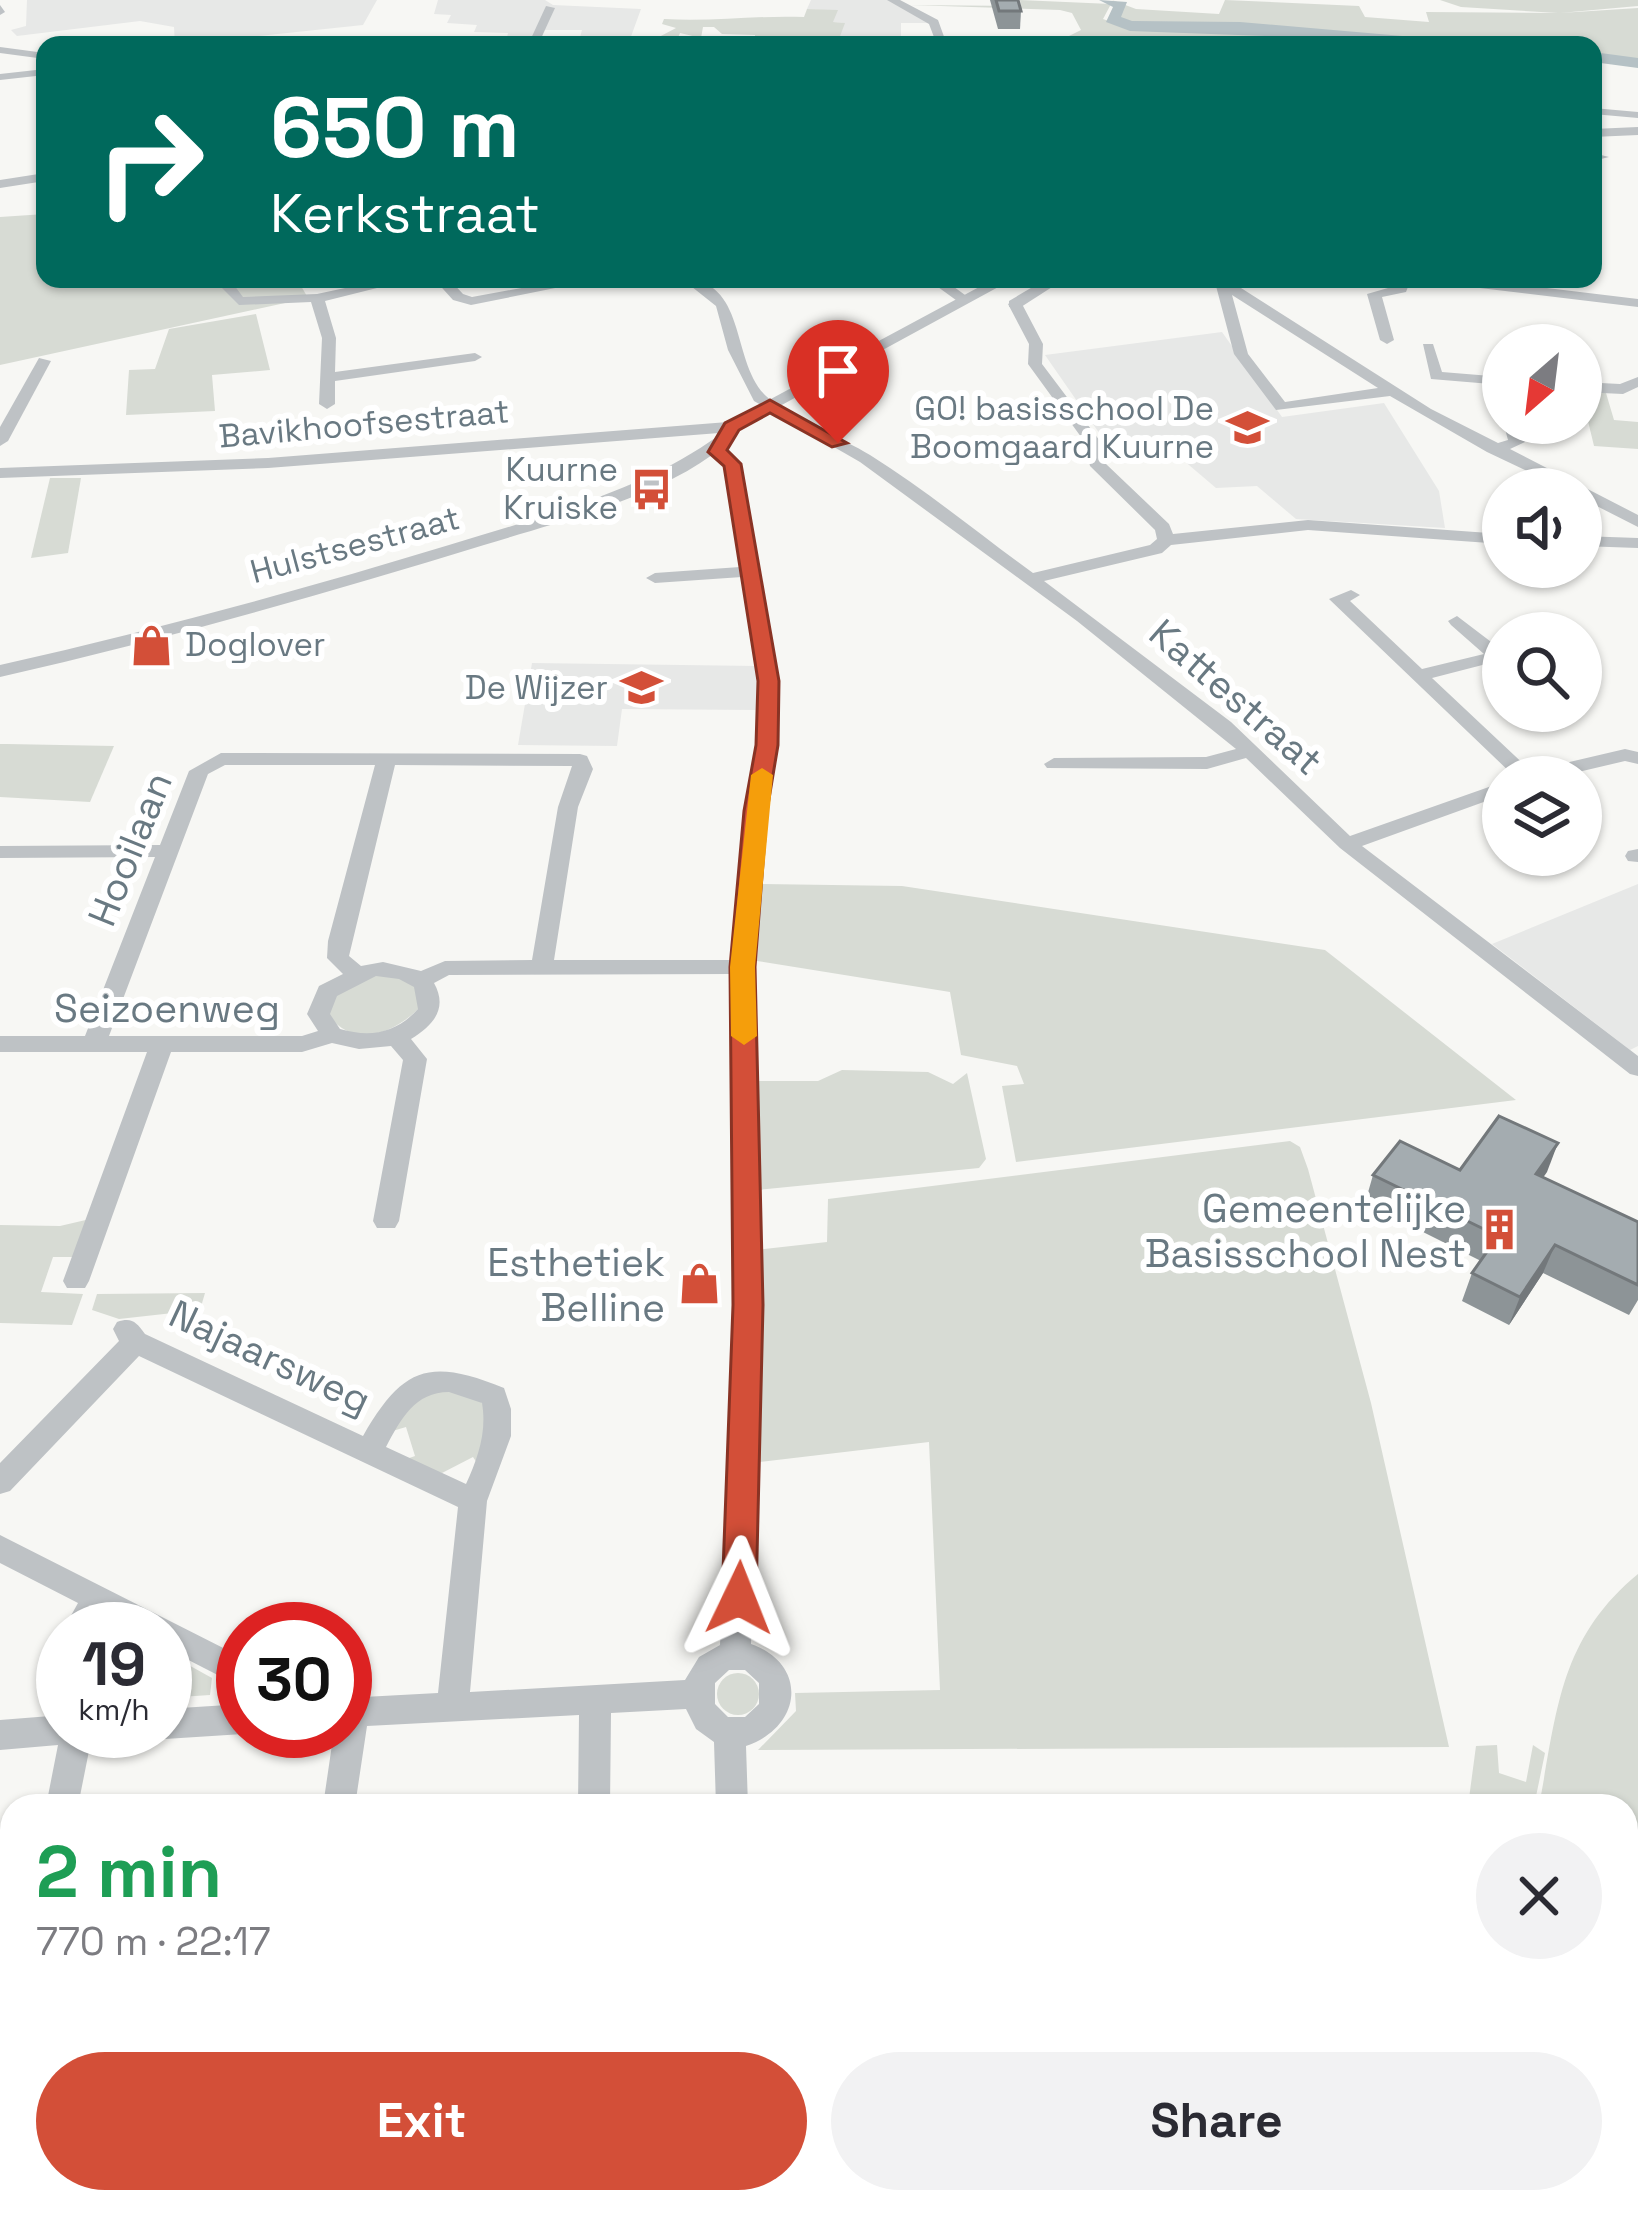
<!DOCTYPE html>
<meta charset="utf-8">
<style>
:root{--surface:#fff;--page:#f2f2f3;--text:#2b2b33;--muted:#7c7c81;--accent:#d34f38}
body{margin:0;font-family:"Space Grotesk",sans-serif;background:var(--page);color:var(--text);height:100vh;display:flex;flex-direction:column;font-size:45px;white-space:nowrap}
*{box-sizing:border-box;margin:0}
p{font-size:39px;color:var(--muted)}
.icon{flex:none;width:66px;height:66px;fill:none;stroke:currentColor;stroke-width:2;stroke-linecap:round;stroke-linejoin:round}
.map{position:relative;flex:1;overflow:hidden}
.drawer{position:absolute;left:0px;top:1794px;width:1638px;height:420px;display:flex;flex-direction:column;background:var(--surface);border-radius:36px 36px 0 0;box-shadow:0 3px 9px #0004}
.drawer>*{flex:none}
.banner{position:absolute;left:36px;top:36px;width:1566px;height:252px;border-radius:24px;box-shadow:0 3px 9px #0004;background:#00695c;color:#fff;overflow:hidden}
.needle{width:78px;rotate:208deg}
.fabs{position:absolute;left:1482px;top:324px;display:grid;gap:24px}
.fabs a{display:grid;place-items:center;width:120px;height:120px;border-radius:50%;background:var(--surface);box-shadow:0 3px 9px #0004;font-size:60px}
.speed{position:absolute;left:36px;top:1602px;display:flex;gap:24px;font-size:60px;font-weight:700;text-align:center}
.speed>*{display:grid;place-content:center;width:156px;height:156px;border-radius:50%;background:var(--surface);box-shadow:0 3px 9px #0004;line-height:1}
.speed small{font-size:30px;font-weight:400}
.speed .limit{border:18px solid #d22;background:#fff;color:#111}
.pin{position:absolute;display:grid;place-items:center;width:102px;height:102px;color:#fff;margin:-123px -51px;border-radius:50% 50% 50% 0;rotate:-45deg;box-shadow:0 0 12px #0007}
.pin .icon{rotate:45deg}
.me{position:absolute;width:132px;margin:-66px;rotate:2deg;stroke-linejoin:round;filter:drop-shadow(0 0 9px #0008)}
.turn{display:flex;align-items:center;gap:42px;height:252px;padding:0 36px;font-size:54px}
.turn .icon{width:156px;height:156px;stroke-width:2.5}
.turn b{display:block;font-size:84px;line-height:102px}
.round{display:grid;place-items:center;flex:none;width:126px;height:126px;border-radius:63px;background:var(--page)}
.head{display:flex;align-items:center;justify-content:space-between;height:204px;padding:0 36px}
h1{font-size:72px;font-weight:700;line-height:90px;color:#1e9e55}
.button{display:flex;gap:24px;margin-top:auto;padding:24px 36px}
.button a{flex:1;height:138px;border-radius:72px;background:var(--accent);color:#fff;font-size:48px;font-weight:700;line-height:138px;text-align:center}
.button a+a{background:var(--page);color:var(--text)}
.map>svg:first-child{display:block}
.built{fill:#e7e8e7}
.green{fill:#d7dbd4}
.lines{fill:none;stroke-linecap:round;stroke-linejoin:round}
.river{fill:#b5c1c5;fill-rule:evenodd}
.minor{fill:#bec2c5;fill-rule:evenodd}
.tertiary{fill:#bec2c5;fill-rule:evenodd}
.wall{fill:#8d9497}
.shaded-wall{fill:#73787b}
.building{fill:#a4acb0;stroke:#73787b;stroke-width:3}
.route{fill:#d34f38;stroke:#893324;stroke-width:3}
.slow{fill:#f59e0b}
.labels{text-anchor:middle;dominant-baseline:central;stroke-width:12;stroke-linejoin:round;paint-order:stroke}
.far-poi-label{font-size:33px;fill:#697982;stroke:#fff;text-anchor:end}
.far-street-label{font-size:33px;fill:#697982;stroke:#fff}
.street-label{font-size:39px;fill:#697982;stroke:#fff}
.poi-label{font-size:39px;fill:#697982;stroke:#fff;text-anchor:end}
</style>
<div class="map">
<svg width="1638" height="2214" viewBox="0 0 1638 2214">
<rect width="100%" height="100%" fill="#f7f7f4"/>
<g class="built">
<polygon points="27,0 377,0 363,25 175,45 174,27 140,21 17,36 11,30 26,26"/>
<polygon points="438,0 545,0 553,5 641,9 629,42 579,41 582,30 544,30 536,45 528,45 506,42 508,33 474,32 477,25 447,23 451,15 434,14"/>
<polygon points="811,0 888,0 932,23 901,23 901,42 838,40 844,23 832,22 837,11 807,9"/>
<polygon points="1222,332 1282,417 1384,403 1439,491 1445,528 1296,519 1257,486 1216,488 1176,454 1108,461 1104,440 1045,355"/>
<polygon points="532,663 757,666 756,710 622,709 617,746 518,745"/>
<polygon points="1638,884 1638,1046 1630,1050 1492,944"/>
</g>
<g class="green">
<polygon points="1020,0 1111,4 1103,19 1129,28 1224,28 1493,45 1069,45 1069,36 1081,30 1072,13 1060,10 910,5 1021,6"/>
<polygon points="1112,0 1136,9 1219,14 1225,0 1359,6 1365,17 1429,22 1426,12 1558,13 1461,7 1440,0 1638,0 1638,6 1560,13 1638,8 1638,61 1593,56 1593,45 1126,24 1113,18 1123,7"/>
<path d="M807 9 838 10 833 22 845 23 839 39 852 44 755 45V35L722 34 714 27H703L701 38 680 33 676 42 659 37 676 28 662 24 664 19C713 22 757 15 804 17Z"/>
<polygon points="45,214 45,279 297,279 308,298 0,365 0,217"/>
<polygon points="256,314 270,370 212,375 215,411 126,415 129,370 155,369 169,329"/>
<polygon points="1581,392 1606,393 1614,420 1638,422 1638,449 1594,446"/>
<polygon points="50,478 81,478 68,553 31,558"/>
<polygon points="0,744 7,744 114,746 90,802 0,797"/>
<polygon points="760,884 902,886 1325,950 1516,1100 1016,1162 1002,1086 1024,1084 1017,1066 961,1055 950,992 757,961"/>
<path d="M390 974 413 982 422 1005C398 1031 356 1051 329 1016L332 997 361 977Z"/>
<polygon points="842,1070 928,1072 953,1084 967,1073 986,1159 979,1168 758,1190 757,1081 818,1081"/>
<polygon points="1290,1141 1300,1147 1308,1169 1371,1403 1449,1747 758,1750 796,1711 795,1693 940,1690 929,1442 759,1462 755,1250 827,1242 828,1199"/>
<polygon points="90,1219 74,1257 53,1257 41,1292 83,1294 72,1325 0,1323 0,1225 60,1226"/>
<polygon points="205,1293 200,1310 119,1319 92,1310 97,1294"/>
<polygon points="433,1383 477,1397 485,1407 481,1469 473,1457 442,1473 398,1462 415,1456 406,1427 389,1432"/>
<path d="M1638 1574V2002L1630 1994 1626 2017V1806H1539C1557 1712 1559 1639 1638 1574Z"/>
<polygon points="165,1652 212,1678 210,1695 165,1698"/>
<circle cx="738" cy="1694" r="21"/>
<polygon points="1497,1745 1499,1773 1526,1782 1533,1745 1545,1753 1534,1806 1468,1806 1476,1746"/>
<polygon points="1626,2153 1635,2160 1627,2214 1462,2214 1464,2202 1626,2202"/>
<polygon points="1024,2202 1265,2202 1207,2214 973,2214"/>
<polygon points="1336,2202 1456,2202 1454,2214 1364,2214"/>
</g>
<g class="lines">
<g class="river">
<polygon points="1099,0 1127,2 1121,17 1132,21 1240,22 1506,45 1130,31 1106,22 1113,7"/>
<polygon points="1593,52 1638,58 1638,68 1593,62"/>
</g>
<g class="minor">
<polygon points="887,0 900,0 938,20 947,45 937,45 929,24"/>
<polygon points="0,5 5,12 0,15"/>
<polygon points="546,6 555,8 538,45 528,45"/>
<polygon points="0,47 45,53 45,59 0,53"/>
<polygon points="45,69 45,75 0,80 0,74"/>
<polygon points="1593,108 1638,112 1638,118 1593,114"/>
<polygon points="1593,153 1609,157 1593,161"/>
<polygon points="45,173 45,181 0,188 0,180"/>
<polygon points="387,279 413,279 325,301 336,338 335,372 475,353 482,357 475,361 335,381 335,404 327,409 319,404 322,338 311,302 239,305 222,288 234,285 243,297 317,294"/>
<polygon points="434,279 449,279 463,294 472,297 570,279 600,279 471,305 453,300"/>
<path d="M682 279C748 279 730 361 766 396 785 414 844 439 870 455 926 490 979 534 1033 573L1150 545 1157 539 1155 530 1090 466 1084 441 1028 364 1029 344 1008 304 1015 300 1022 304 1043 344 1042 364 1100 441 1106 464 1169 524 1173 534 1308 520 1503 534V544L1308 530 1171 545 1162 553 1044 581 1231 722 1350 836 1503 782V795L1362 846 1638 1056V1076L1630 1074 1340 848 1246 758 1207 769 1047 768 1044 764 1054 758 1206 757 1236 749 1077 621 860 462 754 401 728 350 716 306Z"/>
<polygon points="927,279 943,279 972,300 960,303"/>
<path d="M1222 279H1236L1241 288 1431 409 1498 443 1508 440 1505 429H1517L1525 442 1510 449 1638 515V527L1581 498V489H1565L1487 452 1390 396 1276 410 1234 354 1216 286ZM1232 295 1378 388 1285 402 1248 354Z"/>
<polygon points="1397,279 1411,279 1406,292 1382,297 1394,340 1387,344 1380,340 1367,294 1395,286"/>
<polygon points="1431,279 1472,279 1638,299 1638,307 1438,283"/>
<polygon points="1423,344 1433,344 1442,372 1503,377 1503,385 1431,379"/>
<polygon points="39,358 51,361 8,441 0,446 0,427"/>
<polygon points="1638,377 1638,387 1623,394 1581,392 1581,382 1620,384"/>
<path d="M718 436H730L732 439 722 448 740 464 777 681V745L765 811 754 967 761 1305 751 1644C809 1665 802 1727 746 1746L748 1806H716L714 1742 696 1729 686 1709 611 1713 610 1806H578L579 1715 367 1726 355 1806H323L334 1731H345V1698L438 1693 458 1507 139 1356 10 1491 0 1494V1463L119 1341 113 1329 117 1322C132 1317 136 1322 145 1334L363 1436C403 1366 430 1358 504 1388L511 1409V1436L487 1501 470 1692 685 1680 699 1657 720 1645 735 1305 732 974 449 975 434 983C448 1008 434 1025 411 1039L427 1059 399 1221 395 1228H377L373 1221 403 1060 391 1046 359 1049 332 1043 302 1052H171L89 1281 85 1288H67L63 1281 147 1052H0V1036H85L155 857 0 858V846L160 845 189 771 221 753 580 754 587 756 593 769 578 807 554 960H732L745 811 757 745 759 681 742 577 655 583 646 578 655 573 740 567 724 466 712 455C652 499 555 523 484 545 324 594 163 640 0 677V665C151 631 301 590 449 545 540 517 640 492 718 436ZM225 765H375L328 941 327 958 343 974 319 986 307 1014 318 1031 302 1036H109L208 774ZM395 765 572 766 558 807 532 960 445 961 421 971 383 962 361 966 349 956ZM376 976 399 979 414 987 418 1009C396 1033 371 1038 340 1029L330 1014 337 996ZM449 1392 482 1403C487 1432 478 1458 466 1484L386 1447C401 1419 415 1392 449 1392ZM729 1670H745L759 1683V1704L745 1717H728L715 1704V1683Z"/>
<polygon points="1581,536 1638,538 1638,548 1581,546"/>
<polygon points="1351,590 1360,595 1350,601 1422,669 1484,654 1451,625 1448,621 1457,616 1503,651 1503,667 1494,662 1432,678 1531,771 1625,749 1638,752 1638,764 1625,761 1557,777 1515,777 1329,599"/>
<polygon points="1638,849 1638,862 1628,861 1625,856 1628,851"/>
<polygon points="0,1535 243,1658 243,1688 165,1648 165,1629 128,1629 104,1617 95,1629 63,1630 78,1603 0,1563"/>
<polygon points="63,1644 63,1680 58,1682 47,1678 42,1668 52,1648"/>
<polygon points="243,1704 243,1731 250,1731 243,1734 165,1739 152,1731 165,1731 165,1709"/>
<polygon points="63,1715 63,1731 93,1731 78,1806 46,1806 58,1745 0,1750 0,1720"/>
<polygon points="12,1884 12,1918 0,1919 0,1885"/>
<polygon points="733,2202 771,2202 772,2214 734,2214"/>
</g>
<g class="tertiary">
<polygon points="1638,127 1638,135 1593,137 1593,129"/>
<polygon points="994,279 1013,279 732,432 268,468 0,478 0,468 268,458 728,422"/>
<polygon points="1046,279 1063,280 1021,307 1009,307 1009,301"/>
</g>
</g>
<g class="wall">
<polygon points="990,0 1018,0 1021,11 1020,29 998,29"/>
<polygon points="1558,1143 1543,1177 1638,1222 1638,1300 1629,1315 1543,1273 1509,1325 1462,1301 1472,1273 1481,1261 1365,1203 1373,1175 1460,1170"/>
</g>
<g class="shaded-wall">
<polygon points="1558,1143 1547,1172 1526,1202 1536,1174"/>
<polygon points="1555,1245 1543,1273 1509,1325 1520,1297"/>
</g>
<g class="building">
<polygon points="996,0 1018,0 1021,11 999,11"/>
<polygon points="1499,1116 1558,1143 1536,1174 1638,1222 1638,1285 1555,1245 1520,1297 1472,1273 1498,1236 1373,1175 1400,1141 1460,1170"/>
</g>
<polygon class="route" points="770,400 847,443 832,447 770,413 739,430 727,450 741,464 779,681 778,745 767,811 755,967 763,1305 756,1598 751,1609 739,1613 727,1609 722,1598 733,1305 730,967 744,811 756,745 758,681 724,466 708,452 725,423"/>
<polygon class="slow" points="762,768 773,775 755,967 757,1036 744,1045 731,1036 730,967 751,775"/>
<defs>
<symbol id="school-bare" viewBox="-9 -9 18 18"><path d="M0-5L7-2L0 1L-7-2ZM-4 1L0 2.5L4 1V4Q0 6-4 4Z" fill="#d34f38" stroke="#fff" stroke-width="2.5" paint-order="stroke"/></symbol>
<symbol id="bus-bare" viewBox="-9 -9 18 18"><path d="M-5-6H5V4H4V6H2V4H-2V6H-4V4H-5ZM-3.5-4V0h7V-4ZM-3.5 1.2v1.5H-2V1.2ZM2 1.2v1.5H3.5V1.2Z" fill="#d34f38" stroke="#fff" stroke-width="2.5" paint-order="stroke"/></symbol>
<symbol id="shop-bare" viewBox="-9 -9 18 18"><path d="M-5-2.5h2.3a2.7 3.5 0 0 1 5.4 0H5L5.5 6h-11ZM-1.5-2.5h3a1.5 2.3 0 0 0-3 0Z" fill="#d34f38" stroke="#fff" stroke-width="2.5" paint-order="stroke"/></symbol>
<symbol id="building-bare" viewBox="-9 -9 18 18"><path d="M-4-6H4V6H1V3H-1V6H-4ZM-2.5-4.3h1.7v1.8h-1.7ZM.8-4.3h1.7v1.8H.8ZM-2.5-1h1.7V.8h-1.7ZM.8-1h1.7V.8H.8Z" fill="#d34f38" stroke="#fff" stroke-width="2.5" paint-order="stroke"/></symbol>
</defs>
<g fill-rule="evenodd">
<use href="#school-bare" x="1218" y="398" width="59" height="59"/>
<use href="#bus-bare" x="622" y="460" width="59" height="59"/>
<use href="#shop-bare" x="122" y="616" width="59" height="59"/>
<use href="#school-bare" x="612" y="658" width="59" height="59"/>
<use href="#building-bare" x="1470" y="1200" width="59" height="59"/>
<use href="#shop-bare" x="670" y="1254" width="59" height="59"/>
</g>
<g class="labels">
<g class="far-poi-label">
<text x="1214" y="409">GO! basisschool De<tspan x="1214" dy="38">Boomgaard Kuurne</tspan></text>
<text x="618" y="470">Kuurne<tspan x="618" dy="38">Kruiske</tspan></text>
<text x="185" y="645" text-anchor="start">Doglover</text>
<text x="608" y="688">De Wijzer</text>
</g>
<g class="far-street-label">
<text transform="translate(364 424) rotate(-5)">Bavikhoofsestraat</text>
<text transform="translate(355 545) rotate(-15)">Hulstsestraat</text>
</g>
<g class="street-label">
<text transform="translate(1236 697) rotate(41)">Kattestraat</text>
<text transform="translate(130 849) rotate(-68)">Hooilaan</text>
<text x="167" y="1008">Seizoenweg</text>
<text transform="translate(270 1357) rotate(25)">Najaarsweg</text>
</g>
<g class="poi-label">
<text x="1466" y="1208">Gemeentelijke<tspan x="1466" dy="45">Basisschool Nest</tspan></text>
<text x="665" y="1262">Esthetiek<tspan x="665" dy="45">Belline</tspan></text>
</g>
</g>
</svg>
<div class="fabs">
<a><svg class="needle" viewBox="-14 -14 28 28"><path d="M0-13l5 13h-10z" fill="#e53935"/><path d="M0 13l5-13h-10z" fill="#7c7c81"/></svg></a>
<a><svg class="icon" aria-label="sound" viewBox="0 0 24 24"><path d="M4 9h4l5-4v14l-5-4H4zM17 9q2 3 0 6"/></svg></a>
<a><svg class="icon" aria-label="search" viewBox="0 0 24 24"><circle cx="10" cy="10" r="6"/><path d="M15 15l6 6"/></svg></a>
<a><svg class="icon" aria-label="layers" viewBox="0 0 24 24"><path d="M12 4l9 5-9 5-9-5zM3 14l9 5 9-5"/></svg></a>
</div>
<div class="speed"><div>19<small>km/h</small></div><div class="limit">30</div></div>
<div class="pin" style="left:838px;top:443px;background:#d93025"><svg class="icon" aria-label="arrive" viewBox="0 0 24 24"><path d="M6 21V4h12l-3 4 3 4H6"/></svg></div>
<svg class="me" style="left:739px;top:1598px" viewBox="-20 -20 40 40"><path d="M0-17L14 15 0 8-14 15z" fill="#d34f38" stroke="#fff" stroke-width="4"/></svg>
<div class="banner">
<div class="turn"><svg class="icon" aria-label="right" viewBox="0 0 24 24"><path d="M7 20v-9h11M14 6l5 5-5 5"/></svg><div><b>650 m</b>Kerkstraat</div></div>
</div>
<section class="drawer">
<div class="head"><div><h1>2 min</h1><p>770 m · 22:17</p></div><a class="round"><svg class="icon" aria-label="close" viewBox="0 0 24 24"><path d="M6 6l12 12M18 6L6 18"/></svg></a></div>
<div class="button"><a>Exit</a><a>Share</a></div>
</section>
</div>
